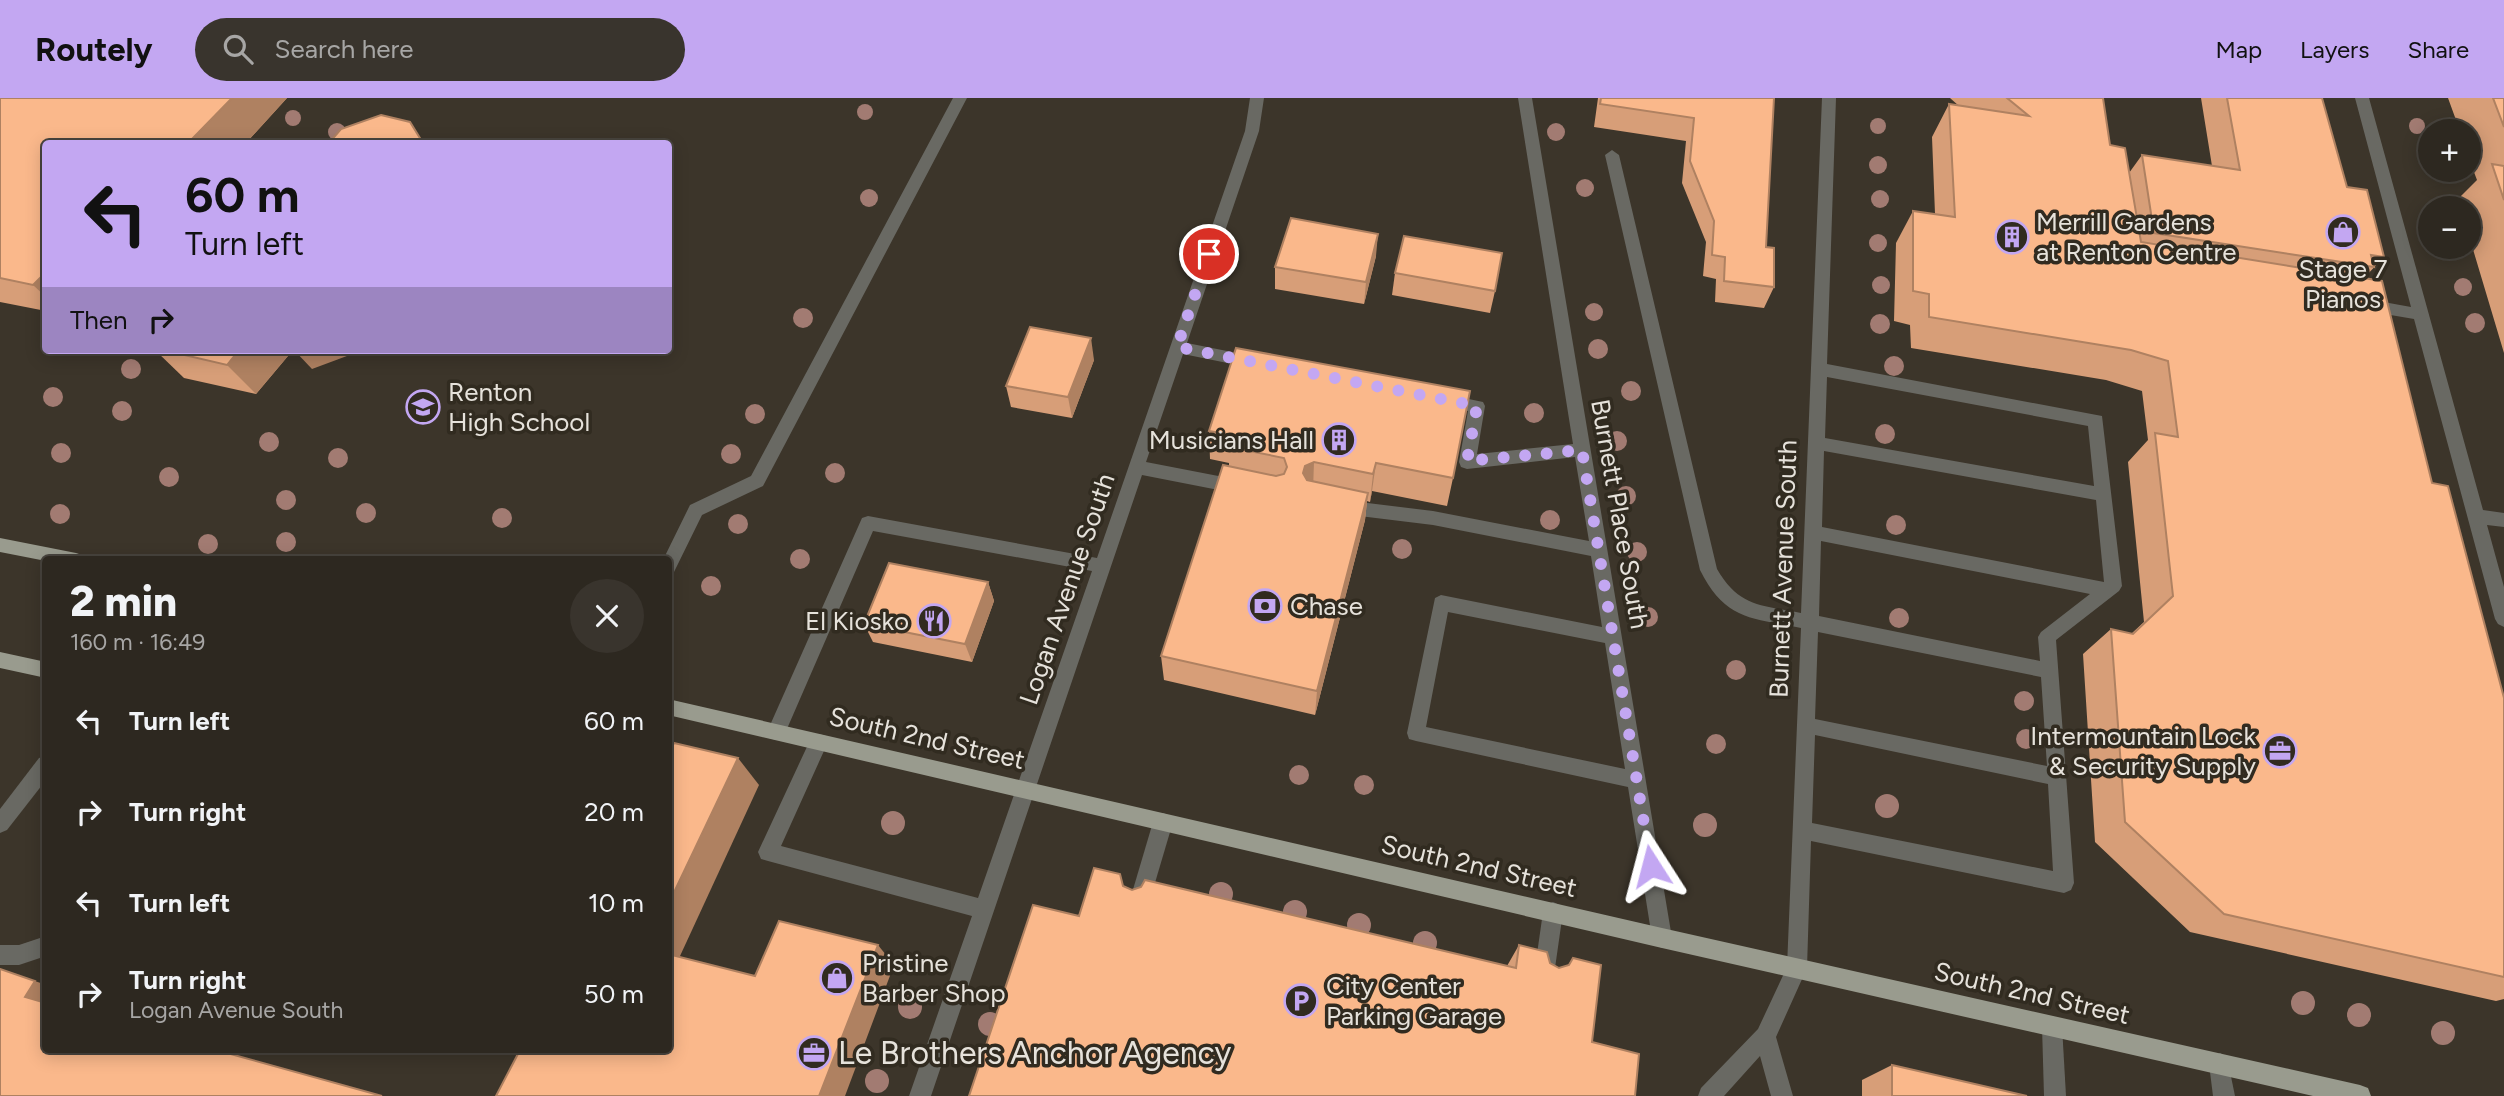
<!DOCTYPE html>
<meta charset="utf-8">
<style>
:root{--surface:#2d2820;--page:#39342d;--text:#f1f3f6;--muted:#a7a6a5;--line:#48443e;--accent:#c3a7f2}
body{margin:0;font-family:Figtree,sans-serif;background:var(--page);color:var(--text);height:100vh;display:flex;flex-direction:column;font-size:26px;white-space:nowrap}
*{box-sizing:border-box;margin:0}
p{font-size:23px;color:var(--muted)}
.icon{flex:none;width:38px;height:38px;fill:none;stroke:currentColor;stroke-width:2;stroke-linecap:round;stroke-linejoin:round}
.map{position:relative;flex:1;overflow:hidden}
.drawer{position:absolute;left:42px;top:458px;width:630px;height:497px;display:flex;flex-direction:column;background:var(--surface);border-radius:7px;box-shadow:0 4px 18px #0003,0 0 0 2px var(--line)}
.drawer>*{flex:none}
.guide{position:absolute;left:42px;top:42px;width:630px;height:214px;border-radius:7px;box-shadow:0 4px 18px #0003,0 0 0 2px var(--line);background:#c3a7f2;color:#111;overflow:hidden}
.controls{position:absolute;left:2418px;top:21px;display:grid;gap:14px}
.controls a{display:grid;place-items:center;width:63px;height:63px;border-radius:50%;background:var(--surface);box-shadow:0 4px 18px #0003,0 0 0 2px var(--line);font-size:35px}
.pin{position:absolute;display:grid;place-items:center;width:60px;height:60px;color:#fff;margin:-30px;border:4px solid #fff;border-radius:50%;box-shadow:0 2px 7px #0007}
.me{position:absolute;width:77px;margin:-38px;rotate:351deg;stroke-linejoin:round;filter:drop-shadow(0 0 5px #0008)}
.turn{display:flex;align-items:center;gap:24px;height:147px;padding:0 28px;font-size:32px}
.turn .icon{width:91px;height:91px;stroke-width:2.5}
.turn b{display:block;font-size:49px;line-height:60px}
.then{display:flex;align-items:center;height:66px;padding:0 28px;background:#0003;gap:14px;font-size:26px}
.round{display:grid;place-items:center;flex:none;width:74px;height:74px;border-radius:37px;background:var(--page)}
.overview{display:flex;align-items:center;justify-content:space-between;height:119px;padding:0 28px}
h1{font-size:42px;font-weight:800;line-height:52px}
ul{padding:0;list-style:none}
li{display:flex;align-items:center;gap:21px;height:91px;padding:0 28px}
li div{flex:1}
li b{display:block;font-size:26px}
li em{font-style:normal}
header{display:flex;align-items:center;gap:42px;box-sizing:border-box;height:98px;padding:0 35px;background:var(--accent);color:#111}
header strong{font-size:33px}
nav{display:flex;gap:38px;margin-inline-start:auto;font-size:24px}
.search{width:490px;height:63px;background:var(--page);display:flex;align-items:center;gap:18px;box-sizing:border-box;padding:0 24px;border-radius:38px;color:var(--muted);font-size:26px}
.map>svg:first-child{display:block}
.lines{fill:none;stroke-linecap:round;stroke-linejoin:round}
.minor{fill:#696963;fill-rule:evenodd}
.major{fill:#999b8e;fill-rule:evenodd}
.tree{fill:#a27b72}
.wall{fill:#d79e78}
.shaded-wall{fill:#af8161}
.building{fill:#fab88b;stroke:#af8161;stroke-width:2}
.route{stroke:#c3a7f2;stroke-width:12;stroke-dasharray:0 21.6}
.labels{text-anchor:middle;dominant-baseline:central;stroke-width:7;stroke-linejoin:round;paint-order:stroke}
.poi-label{font-size:26px;fill:#e6e2db;stroke:#312b20;text-anchor:start}
.street-label{font-size:26px;fill:#e6e2db;stroke:#312b20}
.near-poi-label{font-size:32px;fill:#e6e2db;stroke:#312b20;text-anchor:start}
</style>
<header>
<strong>Routely</strong>
<div class="search"><svg class="icon" aria-label="search" viewBox="0 0 24 24"><circle cx="10" cy="10" r="6"/><path d="M15 15l6 6"/></svg>Search here</div>
<nav><a>Map</a><a>Layers</a><a>Share</a></nav>
</header>
<div class="map">
<svg width="2504" height="998" viewBox="0 0 2504 998">
<rect width="100%" height="100%" fill="#3c352a"/>
<g class="lines">
<g class="minor">
<polygon points="953,0 967,0 763,388 702,417 674,474 668,476 668,462 663,462 690,407 751,378"/>
<polygon points="1250,0 1264,0 1259,33 1187,245 1257,259 1265,265 1257,271 1183,256 1146,364 1239,382 1245,384 1247,389 1245,394 1239,396 1142,377 931,998 909,998 972,818 768,763 761,761 758,754 812,638 819,636 826,638 828,644 781,748 978,800 1092,473 873,433 783,640 776,642 769,640 767,634 862,420 868,418 1097,460 1245,33"/>
<path d="M1518 0H1532L1672 840 1669 847 1662 850 1655 847 1652 840 1628 689 1416 643 1409 641 1407 635 1435 500 1441 497 1602 529 1591 458 1433 427 1343 416 1337 414 1335 409 1337 404 1343 402 1433 413 1589 443 1575 359 1467 371 1461 369 1459 364 1468 313 1439 306 1437 302 1445 296 1483 304 1485 308 1477 356 1573 346ZM1448 514 1605 545 1625 671 1426 629Z"/>
<path d="M1822 0H1836L1827 266 2102 318 2122 488 2119 493 2056 542 2074 785 2071 792 2064 795 1811 743 1807 870 1776 939 1793 998H1771L1760 958 1724 998H1698L1701 990 1758 931 1787 869 1801 530C1751 520 1725 522 1700 472L1605 57 1612 52 1619 57 1717 471C1739 509 1761 507 1801 515ZM1827 279 2088 328 2094 388 1825 340ZM1824 353 2096 402 2104 484 1822 429ZM1821 443 2090 496 2041 534 2038 539 2040 563 1819 518ZM1818 534 2041 579 2047 668 1815 621ZM1815 637 2048 686 2053 773 1812 725Z"/>
<polygon points="2355,0 2369,0 2483,412 2504,415 2504,429 2487,427 2504,489 2504,529 2498,526 2495,521 2414,221 2367,213 2359,207 2367,201 2411,209"/>
<polygon points="46,658 46,682 7,732 0,735 0,711 39,660"/>
<polygon points="1163,715 1170,718 1173,724 1149,805 1146,812 1139,815 1132,812 1129,805 1153,724 1156,718"/>
<polygon points="1553,804 1560,807 1563,814 1554,877 1551,884 1544,887 1537,884 1534,877 1543,814 1546,807"/>
<polygon points="46,838 46,858 19,867 0,867 0,847 19,847"/>
<polygon points="2052,918 2059,921 2062,928 2066,998 2044,998 2042,928 2045,921"/>
<polygon points="2220,955 2227,959 2235,998 2213,998 2209,966 2213,959"/>
</g>
<g class="major">
<polygon points="0,440 76,455 82,457 85,462 46,463 0,454"/>
<polygon points="0,554 46,564 46,580 0,570"/>
<polygon points="668,601 1662,830 2360,987 2368,990 2371,998 2313,998 1662,850 668,617"/>
</g>
</g>
<g class="tree">
<circle cx="865" cy="14" r="8"/>
<circle cx="293" cy="20" r="8"/>
<circle cx="1878" cy="28" r="8"/>
<circle cx="2417" cy="28" r="8"/>
<circle cx="337" cy="34" r="9"/>
<circle cx="1556" cy="34" r="9"/>
<circle cx="1878" cy="67" r="9"/>
<circle cx="1585" cy="90" r="9"/>
<circle cx="869" cy="100" r="9"/>
<circle cx="1880" cy="101" r="9"/>
<circle cx="1878" cy="145" r="9"/>
<circle cx="1881" cy="187" r="9"/>
<circle cx="2463" cy="189" r="9"/>
<circle cx="1594" cy="214" r="9"/>
<circle cx="803" cy="220" r="10"/>
<circle cx="2475" cy="225" r="10"/>
<circle cx="1880" cy="226" r="10"/>
<circle cx="1598" cy="251" r="10"/>
<circle cx="1894" cy="268" r="10"/>
<circle cx="131" cy="271" r="10"/>
<circle cx="1631" cy="293" r="10"/>
<circle cx="53" cy="299" r="10"/>
<circle cx="122" cy="313" r="10"/>
<circle cx="1534" cy="315" r="10"/>
<circle cx="755" cy="316" r="10"/>
<circle cx="1885" cy="336" r="10"/>
<circle cx="1617" cy="343" r="10"/>
<circle cx="269" cy="344" r="10"/>
<circle cx="61" cy="355" r="10"/>
<circle cx="731" cy="356" r="10"/>
<circle cx="338" cy="360" r="10"/>
<circle cx="835" cy="375" r="10"/>
<circle cx="169" cy="379" r="10"/>
<circle cx="1626" cy="398" r="10"/>
<circle cx="286" cy="402" r="10"/>
<circle cx="366" cy="415" r="10"/>
<circle cx="60" cy="416" r="10"/>
<circle cx="502" cy="420" r="10"/>
<circle cx="1550" cy="422" r="10"/>
<circle cx="738" cy="426" r="10"/>
<circle cx="1896" cy="427" r="10"/>
<circle cx="286" cy="444" r="10"/>
<circle cx="208" cy="446" r="10"/>
<circle cx="1402" cy="451" r="10"/>
<circle cx="1637" cy="454" r="10"/>
<circle cx="800" cy="461" r="10"/>
<circle cx="711" cy="488" r="10"/>
<circle cx="1648" cy="519" r="10"/>
<circle cx="1899" cy="520" r="10"/>
<circle cx="1736" cy="572" r="10"/>
<circle cx="2024" cy="603" r="10"/>
<circle cx="2026" cy="641" r="10"/>
<circle cx="1716" cy="646" r="10"/>
<circle cx="1299" cy="677" r="10"/>
<circle cx="1364" cy="687" r="10"/>
<circle cx="1887" cy="708" r="12"/>
<circle cx="893" cy="725" r="12"/>
<circle cx="1705" cy="727" r="12"/>
<circle cx="1221" cy="796" r="12"/>
<circle cx="1295" cy="814" r="12"/>
<circle cx="1359" cy="827" r="12"/>
<circle cx="1425" cy="845" r="12"/>
<circle cx="2303" cy="905" r="12"/>
<circle cx="910" cy="909" r="12"/>
<circle cx="2359" cy="917" r="12"/>
<circle cx="990" cy="926" r="12"/>
<circle cx="2443" cy="935" r="12"/>
<circle cx="877" cy="983" r="12"/>
</g>
<g class="wall">
<polygon points="0,0 287,0 245,46 46,46 46,213 0,204"/>
<polygon points="1598,0 1774,0 1766,149 1774,189 1764,210 1715,204 1716,181 1703,178 1706,144 1682,85 1686,43 1594,29"/>
<polygon points="1950,0 2103,0 2110,47 2129,75 2142,57 2212,68 2201,0 2322,0 2347,89 2384,159 2364,180 2504,600 2504,901 2496,903 2190,834 2095,744 2083,556 2111,531 2131,536 2144,524 2128,364 2148,342 2142,293 2106,282 1911,250 1910,227 1894,223 1896,145 1913,113 1935,116 1932,39 1949,6 1959,8"/>
<polygon points="2448,0 2504,0 2504,255 2469,138 2469,110 2461,110 2458,101 2477,82 2469,61 2469,33 2460,33"/>
<polygon points="1376,158 1364,206 1275,191 1275,169"/>
<polygon points="1395,175 1495,193 1490,215 1392,197"/>
<polygon points="155,252 293,252 256,296 184,280"/>
<polygon points="1094,262 1072,320 1011,309 1006,288"/>
<polygon points="1209,333 1453,380 1447,408 1372,393 1370,404 1367,403 1365,422 1315,617 1164,582 1161,558 1229,369 1229,365 1210,361"/>
<polygon points="988,484 994,503 972,564 873,544 864,526"/>
<polygon points="1123,788 1132,792 1507,868 1519,847 1559,870 1568,867 1573,860 1592,944 1079,818"/>
<polygon points="1892,967 2027,998 1862,998 1862,982"/>
</g>
<g class="shaded-wall">
<polygon points="232,0 287,0 245,46 197,46 193,40"/>
<polygon points="1378,136 1376,158 1364,206 1366,184"/>
<polygon points="46,174 46,199 33,187"/>
<polygon points="1091,240 1094,262 1072,320 1068,299"/>
<polygon points="239,252 293,252 256,296 227,267"/>
<polygon points="294,252 363,252 312,271"/>
<polygon points="1314,364 1313,392 1303,375 1305,368"/>
<polygon points="1376,365 1372,393 1370,404 1373,376"/>
<polygon points="1368,395 1365,422 1315,617 1317,593"/>
<polygon points="988,484 994,503 972,564 965,546"/>
<polygon points="738,660 759,687 674,871 668,867 668,807"/>
<polygon points="878,847 894,867 845,998 819,998"/>
<polygon points="35,883 46,887 46,906 25,899"/>
</g>
<g class="building">
<polygon points="0,0 232,0 193,40 216,46 46,46 46,174 33,187 0,180"/>
<polygon points="1601,0 1774,0 1766,149 1774,150 1774,189 1724,183 1725,159 1712,157 1714,123 1690,63 1694,20 1600,6"/>
<polygon points="2007,0 2103,0 2110,47 2125,50 2141,144 2382,183 2432,385 2448,388 2504,600 2504,879 2224,816 2125,724 2111,531 2133,536 2173,498 2155,335 2178,339 2168,263 2131,252 1929,219 1929,196 1913,193 1913,113 1955,119 1949,6 2029,18"/>
<polygon points="2227,0 2322,0 2347,89 2367,92 2384,159 2371,157 2374,169 2154,135 2142,57 2240,72"/>
<polygon points="2493,0 2504,0 2504,29"/>
<polygon points="381,17 410,24 423,45 328,46 341,31"/>
<polygon points="2492,66 2504,68 2504,102"/>
<polygon points="1291,120 1378,136 1366,184 1275,169"/>
<polygon points="1404,138 1502,155 1495,193 1395,175"/>
<polygon points="1030,229 1091,240 1068,299 1006,288"/>
<polygon points="1236,250 1470,293 1453,380 1376,365 1373,376 1314,364 1305,368 1303,375 1307,382 1368,395 1317,593 1161,558 1223,367 1276,378 1284,376 1287,369 1284,360 1229,349 1233,337 1209,333"/>
<polygon points="163,252 239,252 227,267"/>
<polygon points="889,465 988,484 965,546 864,526"/>
<polygon points="674,645 738,660 668,807 668,657"/>
<polygon points="1094,770 1120,776 1123,788 1132,792 1141,789 1145,782 1516,870 1519,847 1547,854 1550,865 1559,870 1569,867 1573,860 1601,867 1592,944 1639,956 1635,998 969,998 1033,807 1079,818"/>
<polygon points="779,823 878,847 819,998 496,998 520,952 668,952 668,856 755,878"/>
<polygon points="0,871 35,883 25,899 46,905 46,952 216,952 382,998 0,998"/>
<polygon points="1892,967 2027,998 1892,998"/>
</g>
<g class="lines">
<polyline class="route" points="1209,156 1177,249 1477,308 1467,363 1582,352 1651,768"/>
</g>
<defs>
<symbol id="shop-ring" viewBox="-11 -11 22 22"><circle r="9.5" fill="#312b20" stroke="#c3a7f2" stroke-width="1.5"/><path d="M-5-2.5h2.3a2.7 3.5 0 0 1 5.4 0H5L5.5 6h-11ZM-1.5-2.5h3a1.5 2.3 0 0 0-3 0Z" fill="#c3a7f2"/></symbol>
<symbol id="building-ring" viewBox="-11 -11 22 22"><circle r="9.5" fill="#312b20" stroke="#c3a7f2" stroke-width="1.5"/><path d="M-4-6H4V6H1V3H-1V6H-4ZM-2.5-4.3h1.7v1.8h-1.7ZM.8-4.3h1.7v1.8H.8ZM-2.5-1h1.7V.8h-1.7ZM.8-1h1.7V.8H.8Z" fill="#c3a7f2"/></symbol>
<symbol id="school-ring" viewBox="-11 -11 22 22"><circle r="9.5" fill="#312b20" stroke="#c3a7f2" stroke-width="1.5"/><path d="M0-5L7-2L0 1L-7-2ZM-4 1L0 2.5L4 1V4Q0 6-4 4Z" fill="#c3a7f2"/></symbol>
<symbol id="bank-ring" viewBox="-11 -11 22 22"><circle r="9.5" fill="#312b20" stroke="#c3a7f2" stroke-width="1.5"/><path d="M-6-4H6V4H-6ZM0-2.3a2.3 2.3 0 1 0 0 4.6a2.3 2.3 0 1 0 0-4.6Z" fill="#c3a7f2"/></symbol>
<symbol id="restaurant-ring" viewBox="-11 -11 22 22"><circle r="9.5" fill="#312b20" stroke="#c3a7f2" stroke-width="1.5"/><path d="M-5-6h1v4h1v-4h1v4h1v-4h1v5L-1.5 .5V6h-2V.5L-5-1ZM5-6V6H3V1.5H1.5Q1.5-4 5-6Z" fill="#c3a7f2"/></symbol>
<symbol id="office-ring" viewBox="-11 -11 22 22"><circle r="9.5" fill="#312b20" stroke="#c3a7f2" stroke-width="1.5"/><path d="M-6-3h4V-5.5h4V-3h4V5H-6ZM-1-4.5V-3h2v-1.5ZM-6 0V1H6V0Z" fill="#c3a7f2"/></symbol>
<symbol id="parking-ring" viewBox="-11 -11 22 22"><circle r="9.5" fill="#312b20" stroke="#c3a7f2" stroke-width="1.5"/><path d="M-3.5-5.5H1a3.5 3.5 0 0 1 0 7H-1V5.5H-3.5ZM-1-3.4V-.6H.8a1.4 1.4 0 0 0 0-2.8Z" fill="#c3a7f2"/></symbol>
</defs>
<g fill-rule="evenodd">
<use href="#shop-ring" x="2324" y="115" width="38" height="38"/>
<use href="#building-ring" x="1993" y="120" width="38" height="38"/>
<use href="#school-ring" x="404" y="290" width="38" height="38"/>
<use href="#building-ring" x="1320" y="323" width="38" height="38"/>
<use href="#bank-ring" x="1246" y="489" width="38" height="38"/>
<use href="#restaurant-ring" x="915" y="504" width="38" height="38"/>
<use href="#office-ring" x="2261" y="634" width="38" height="38"/>
<use href="#shop-ring" x="818" y="861" width="38" height="38"/>
<use href="#parking-ring" x="1282" y="884" width="38" height="38"/>
<use href="#office-ring" x="795" y="936" width="38" height="38"/>
</g>
<g class="labels">
<g class="poi-label">
<text x="2036" y="124">Merrill Gardens<tspan x="2036" dy="30">at Renton Centre</tspan></text>
<text x="2343" y="171" text-anchor="middle">Stage 7<tspan x="2343" dy="30">Pianos</tspan></text>
<text x="448" y="294">Renton<tspan x="448" dy="30">High School</tspan></text>
<text x="1314" y="342" text-anchor="end">Musicians Hall</text>
<text x="1290" y="508">Chase</text>
<text x="909" y="523" text-anchor="end">El Kiosko</text>
<text x="2256" y="638" text-anchor="end">Intermountain Lock<tspan x="2256" dy="30">&amp; Security Supply</tspan></text>
<text x="862" y="865">Pristine<tspan x="862" dy="30">Barber Shop</tspan></text>
<text x="1326" y="888">City Center<tspan x="1326" dy="30">Parking Garage</tspan></text>
</g>
<g class="street-label">
<text transform="translate(1620 416) rotate(80)">Burnett Place South</text>
<text transform="translate(1783 471) rotate(-88)">Burnett Avenue South</text>
<text transform="translate(1067 491) rotate(-71)">Logan Avenue South</text>
<text transform="translate(927 640) rotate(13)">South 2nd Street</text>
<text transform="translate(1479 768) rotate(13)">South 2nd Street</text>
<text transform="translate(2032 895) rotate(13)">South 2nd Street</text>
</g>
<g class="near-poi-label">
<text x="838" y="955">Le Brothers Anchor Agency</text>
</g>
</g>
</svg>
<div class="controls">
<a>+</a>
<a>−</a>
</div>
<div class="pin" style="left:1209px;top:156px;background:#d93025"><svg class="icon" aria-label="arrive" viewBox="0 0 24 24"><path d="M6 21V4h12l-3 4 3 4H6"/></svg></div>
<svg class="me" style="left:1651px;top:768px" viewBox="-20 -20 40 40"><path d="M0-17L14 15 0 8-14 15z" fill="#c3a7f2" stroke="#fff" stroke-width="4"/></svg>
<div class="guide">
<div class="turn"><svg class="icon" aria-label="left" viewBox="0 0 24 24"><path d="M17 20v-9H6M10 6l-5 5 5 5"/></svg><div><b>60 m</b>Turn left</div></div>
<div class="then">Then<svg class="icon" aria-label="right" viewBox="0 0 24 24"><path d="M7 20v-9h11M14 6l5 5-5 5"/></svg></div>
</div>
<section class="drawer">
<div class="overview"><div><h1>2 min</h1><p>160 m · 16:49</p></div><a class="round"><svg class="icon" aria-label="close" viewBox="0 0 24 24"><path d="M6 6l12 12M18 6L6 18"/></svg></a></div>
<ul>
<li><svg class="icon" aria-label="left" viewBox="0 0 24 24"><path d="M17 20v-9H6M10 6l-5 5 5 5"/></svg><div><b>Turn left</b></div><em>60 m</em></li>
<li><svg class="icon" aria-label="right" viewBox="0 0 24 24"><path d="M7 20v-9h11M14 6l5 5-5 5"/></svg><div><b>Turn right</b></div><em>20 m</em></li>
<li><svg class="icon" aria-label="left" viewBox="0 0 24 24"><path d="M17 20v-9H6M10 6l-5 5 5 5"/></svg><div><b>Turn left</b></div><em>10 m</em></li>
<li><svg class="icon" aria-label="right" viewBox="0 0 24 24"><path d="M7 20v-9h11M14 6l5 5-5 5"/></svg><div><b>Turn right</b><p>Logan Avenue South</p></div><em>50 m</em></li>
</ul>
</section>
</div>
